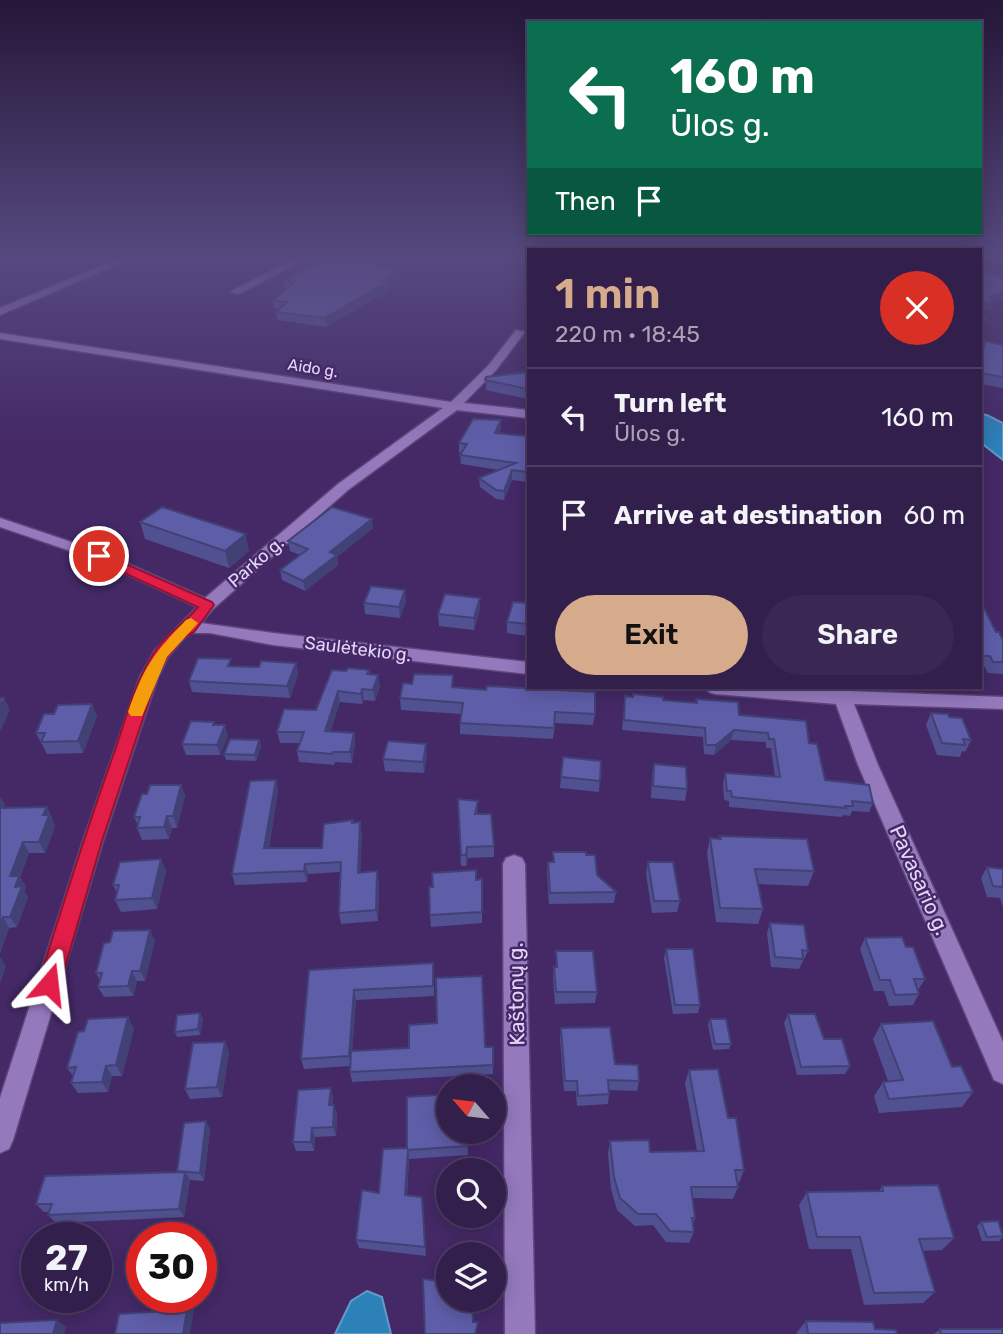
<!DOCTYPE html>
<meta charset="utf-8">
<style>
:root{--surface:#331f4c;--page:#3b2753;--text:#f1f3f6;--muted:#a9a2b5;--line:#4e3d64;--accent:#d6ab8b}
body{margin:0;font-family:Rubik,sans-serif;background:var(--page);color:var(--text);height:100vh;display:flex;flex-direction:column;font-size:26px;white-space:nowrap}
*{box-sizing:border-box;margin:0}
p{font-size:23px;color:var(--muted)}
.icon{flex:none;width:38px;height:38px;fill:none;stroke:currentColor;stroke-width:2;stroke-linecap:round;stroke-linejoin:round}
.map{position:relative;flex:1;overflow:hidden}
.details{position:absolute;left:527px;top:248px;width:455px;height:441px;display:flex;flex-direction:column;background:var(--surface);border-radius:0px;box-shadow:0 4px 18px #0003,0 0 0 2px var(--line)}
.details>*{flex:none}
.top-card{position:absolute;left:527px;top:21px;width:455px;height:214px;border-radius:0px;box-shadow:0 4px 18px #0003,0 0 0 2px var(--line);background:#0b6e4f;color:#fff;overflow:hidden}
.needle{width:46px;rotate:298deg}
.tools{position:absolute;left:436px;top:1074px;display:grid;gap:14px}
.tools a{display:grid;place-items:center;width:70px;height:70px;border-radius:50%;background:var(--surface);box-shadow:0 4px 18px #0003,0 0 0 2px var(--line);font-size:35px}
.speed{position:absolute;left:21px;top:1222px;display:flex;gap:14px;font-size:35px;font-weight:700;text-align:center}
.speed>*{display:grid;place-content:center;width:91px;height:91px;border-radius:50%;background:var(--surface);box-shadow:0 4px 18px #0003,0 0 0 2px var(--line);line-height:1}
.speed small{font-size:18px;font-weight:400}
.speed .limit{border:10px solid #d22;background:#fff;color:#111}
.pin{position:absolute;display:grid;place-items:center;width:60px;height:60px;color:#fff;margin:-30px;border:4px solid #fff;border-radius:50%;box-shadow:0 2px 7px #0007}
.me{position:absolute;width:77px;margin:-38px;rotate:17deg;stroke-linejoin:round;filter:drop-shadow(0 0 5px #0008)}
.turn{display:flex;align-items:center;gap:24px;height:147px;padding:0 28px;font-size:32px}
.turn .icon{width:91px;height:91px;stroke-width:2.5}
.turn b{display:block;font-size:49px;line-height:60px}
.then{display:flex;align-items:center;height:66px;padding:0 28px;background:#0003;gap:14px;font-size:26px}
.round{display:grid;place-items:center;flex:none;width:74px;height:74px;border-radius:37px;background:var(--page)}
.summary{display:flex;align-items:center;justify-content:space-between;height:119px;padding:0 28px}
h1{font-size:42px;font-weight:600;line-height:52px;color:var(--accent)}
.primary-button{display:flex;gap:14px;margin-top:auto;padding:14px 28px}
.primary-button a{flex:1;height:80px;border-radius:42px;background:var(--accent);color:#111;font-size:28px;font-weight:600;line-height:80px;text-align:center}
.primary-button a+a{background:var(--page);color:var(--text)}
ul{padding:0;list-style:none}
li{display:flex;align-items:center;gap:21px;height:98px;padding:0 28px;border-top:2px solid var(--line)}
li div{flex:1}
li b{display:block;font-size:26px}
li em{font-style:normal}
.map>svg:first-child{display:block}
.water{fill:#2d81b9;stroke:#639acc;stroke-width:2}
.lines{fill:none;stroke-linecap:round;stroke-linejoin:round}
.minor-casing{stroke:#5e457a;stroke-width:3}
.minor{fill:#9479bd;fill-rule:evenodd}
.wall{fill:#515090}
.shaded-wall{fill:#424176}
.building{fill:#5e5da8;stroke:#424176;stroke-width:2}
.route{fill:#e11d48;stroke:#92132f;stroke-width:2}
.slow{fill:#f59e0b}
.labels{text-anchor:middle;dominant-baseline:central;stroke-width:5;stroke-linejoin:round;paint-order:stroke}
.far-street-label{font-size:16px;fill:#e2d5f9;stroke:#442966}
.street-label{font-size:18px;fill:#e2d5f9;stroke:#442966}
.near-street-label{font-size:21px;fill:#e2d5f9;stroke:#442966}
</style>
<div class="map">
<svg width="1003" height="1334" viewBox="0 0 1003 1334">
<rect width="100%" height="100%" fill="#442966"/>
<g class="water">
<polygon points="980,414 987,415 1003,423 1003,460 980,442"/>
<polygon points="367,1291 382,1297 391,1334 335,1334 351,1301"/>
</g>
<g class="lines">
<defs>
<g id="minor">
<polygon points="122,257 135,257 0,315 0,308"/>
<polygon points="297,257 309,257 239,294 230,292"/>
<polygon points="995,257 1003,257 1003,262"/>
<polygon points="516,330 525,332 496,370 464,403 528,410 528,418 457,410 348,490 213,609 201,623 273,633 528,662 528,674 273,645 210,633 191,633 183,639 168,657 158,677 103,841 13,1140 9,1149 0,1153 0,1098 83,841 140,677 155,650 197,607 94,559 0,527 0,518 104,553 205,598 338,484 443,408 0,339 0,333 451,402 488,366"/>
<polygon points="706,688 831,691 830,688 848,688 849,691 1003,697 1003,709 854,704 878,765 1003,1042 1003,1084 994,1080 858,765 836,704 715,694 709,692"/>
<polygon points="514,855 522,858 525,864 535,1334 505,1334 503,864 506,858"/>
</g>
</defs>
<use href="#minor" class="minor-casing"/>
<use href="#minor" class="minor"/>
</g>
<g class="wall">
<polygon points="399,278 388,284 389,290 326,327 278,320 276,312 279,309 274,309 273,301 286,289 285,289 284,281"/>
<polygon points="985,341 1003,345 1003,388 980,384 980,359"/>
<polygon points="528,372 528,399 486,390 486,377"/>
<polygon points="501,429 499,433 527,436 528,433 528,482 512,480 504,500 496,499 480,487 479,478 499,470 461,464 460,455 462,453 459,452 459,443"/>
<polygon points="140,522 249,551 229,568 145,539"/>
<polygon points="373,528 337,557 338,565 305,591 282,580 280,570 300,555 290,551 288,541"/>
<polygon points="480,598 480,609 474,630 439,626 438,614"/>
<polygon points="980,600 996,632 1003,640 1003,674 988,673 985,667 980,667"/>
<polygon points="406,601 400,618 365,614 364,603"/>
<polygon points="528,603 528,636 507,633 507,622"/>
<polygon points="296,663 298,674 290,698 192,692 189,681 233,666 259,667"/>
<polygon points="369,670 370,674 380,686 375,701 364,700 362,704 340,702 330,732 354,733 355,743 352,763 335,762 334,765 299,762 297,751 300,743 280,743 277,732 316,710 346,671"/>
<polygon points="412,684 454,688 595,714 593,725 555,723 553,739 460,734 460,723 461,714 401,710 400,698"/>
<polygon points="625,696 696,703 696,699 809,743 825,780 873,803 869,812 852,811 850,816 843,815 842,817 729,807 729,801 724,800 723,783 725,773 775,777 771,748 766,748 766,742 731,740 714,755 704,754 703,737 622,730"/>
<polygon points="92,704 97,716 83,753 47,754 36,733 54,714"/>
<polygon points="931,713 949,717 971,740 965,752 962,751 960,757 937,755 926,725"/>
<polygon points="214,722 215,725 228,736 220,755 186,755 182,744"/>
<polygon points="259,740 261,746 256,761 226,760 224,754"/>
<polygon points="427,756 424,773 385,771 383,759"/>
<polygon points="601,761 599,792 560,788 561,777"/>
<polygon points="654,764 687,789 685,801 651,798 652,776"/>
<polygon points="276,780 278,790 269,848 322,848 353,820 353,823 362,833 360,873 379,882 378,921 341,924 339,913 340,872 308,874 307,882 235,885 232,874"/>
<polygon points="181,785 185,796 177,828 172,828 169,839 142,840 137,828 138,825 134,817 147,794"/>
<polygon points="0,797 5,805 3,808 47,807 52,818 52,820 55,826 45,853 29,853 20,877 26,887 24,891 28,897 17,927 9,928 0,953"/>
<polygon points="458,799 478,801 477,814 494,846 494,857 468,858 466,866 461,866"/>
<polygon points="720,836 814,871 808,886 758,884 763,909 758,924 716,922 707,853 710,838 720,839"/>
<polygon points="553,852 597,875 616,892 614,903 549,904 547,874 548,862 553,862"/>
<polygon points="648,862 680,901 677,912 652,913 646,874"/>
<polygon points="987,867 1003,869 1003,907 1000,898 987,897 981,878"/>
<polygon points="166,871 157,909 121,912 115,900 117,893 113,885"/>
<polygon points="482,879 482,923 431,927 430,915"/>
<polygon points="770,923 808,951 799,969 771,967 767,933"/>
<polygon points="865,938 906,947 925,979 918,990 919,994 913,1005 889,1006 884,991 874,991 860,949"/>
<polygon points="155,940 145,981 137,981 133,996 104,997 98,987 100,981 96,973"/>
<polygon points="666,949 700,1005 698,1013 673,1014 664,958"/>
<polygon points="556,951 597,992 595,1003 555,1004 553,978 554,967 556,967"/>
<polygon points="309,970 434,973 434,996 356,1000 352,1051 493,1047 493,1074 352,1082 350,1072 350,1066 304,1069 301,1059"/>
<polygon points="788,1014 850,1066 845,1074 797,1075 784,1023"/>
<polygon points="203,1018 200,1035 177,1037 175,1032"/>
<polygon points="710,1019 731,1044 729,1049 713,1050 708,1025"/>
<polygon points="881,1024 952,1067 973,1092 962,1107 879,1113 874,1096 883,1082 888,1081 873,1039"/>
<polygon points="134,1028 122,1076 112,1076 108,1092 78,1093 71,1083 73,1076 67,1068 84,1031"/>
<polygon points="561,1028 615,1064 639,1081 637,1091 609,1090 609,1094 608,1104 577,1106 576,1091 564,1091 560,1039"/>
<polygon points="225,1042 229,1052 222,1097 190,1099 185,1089"/>
<polygon points="689,1070 728,1118 744,1170 739,1183 737,1182 738,1187 733,1199 692,1198 695,1218 693,1225 694,1232 689,1243 666,1242 653,1225 635,1226 617,1210 611,1189 608,1154 610,1141 650,1152 697,1151 685,1083"/>
<polygon points="438,1095 439,1101 467,1132 468,1155 409,1159 407,1195 422,1197 426,1256 359,1248 356,1240 379,1193"/>
<polygon points="333,1097 333,1105 337,1114 336,1136 315,1137 314,1151 296,1151 293,1142"/>
<polygon points="206,1121 210,1130 204,1181 190,1180 184,1217 56,1223 48,1215 49,1212 44,1212 36,1204 178,1172 177,1171"/>
<polygon points="882,1186 954,1238 942,1250 922,1251 935,1292 923,1303 864,1305 851,1249 809,1249 799,1205 807,1192 879,1191"/>
<polygon points="981,1222 1003,1237 999,1241 982,1241 977,1226"/>
<polygon points="806,1321 875,1329 897,1334 797,1334 797,1332"/>
<polygon points="940,1329 1003,1334 934,1334"/>
</g>
<g class="shaded-wall">
<polygon points="398,270 399,278 388,284 389,290 326,327 325,318 382,280"/>
<polygon points="1003,291 1003,298 994,302 992,308 980,313 980,305 990,297"/>
<polygon points="987,317 984,326 980,328 980,321"/>
<polygon points="501,420 501,429 495,442 495,433"/>
<polygon points="512,470 512,480 504,500 504,491"/>
<polygon points="372,519 373,528 337,557 338,565 305,591 303,581 330,552"/>
<polygon points="246,534 249,551 229,568 225,551"/>
<polygon points="405,590 406,601 400,618 399,607"/>
<polygon points="480,598 480,609 474,630 474,618"/>
<polygon points="296,663 298,674 290,698 287,686"/>
<polygon points="378,675 380,686 375,701 373,690"/>
<polygon points="362,689 364,700 362,704 361,694"/>
<polygon points="338,691 340,702 326,742 325,731"/>
<polygon points="4,698 10,710 0,732 0,707"/>
<polygon points="92,704 97,716 83,753 78,741"/>
<polygon points="225,725 228,736 220,755 217,745"/>
<polygon points="734,730 731,740 714,755 716,745"/>
<polygon points="354,733 355,743 352,763 350,752"/>
<polygon points="259,740 261,746 256,761 255,755"/>
<polygon points="426,744 427,756 424,773 423,762"/>
<polygon points="276,780 278,790 267,859 264,848"/>
<polygon points="181,785 185,796 177,828 173,816"/>
<polygon points="0,797 5,805 0,816"/>
<polygon points="47,807 52,818 52,820 55,826 45,853 39,842 43,815"/>
<polygon points="167,816 172,828 169,839 164,827"/>
<polygon points="360,822 362,833 360,883 358,873"/>
<polygon points="23,842 29,853 20,877 26,887 24,891 28,897 17,927 10,917 10,876"/>
<polygon points="467,847 468,858 466,866 466,855"/>
<polygon points="161,859 166,871 157,909 152,898"/>
<polygon points="305,864 308,874 307,882 304,871"/>
<polygon points="377,871 379,882 378,921 376,910"/>
<polygon points="3,917 9,928 0,953 0,924"/>
<polygon points="150,930 155,940 145,981 140,971"/>
<polygon points="0,957 6,966 0,984"/>
<polygon points="132,971 137,981 133,996 128,986"/>
<polygon points="354,990 356,1000 351,1066 349,1056"/>
<polygon points="200,1013 203,1018 200,1035 198,1029"/>
<polygon points="128,1017 134,1028 122,1076 116,1065"/>
<polygon points="225,1042 229,1052 222,1097 217,1087"/>
<polygon points="106,1066 112,1076 108,1092 102,1082"/>
<polygon points="331,1088 333,1097 332,1114 329,1105"/>
<polygon points="334,1105 337,1114 336,1136 333,1127"/>
<polygon points="206,1121 210,1130 204,1181 200,1173"/>
<polygon points="312,1128 315,1137 314,1151 311,1142"/>
<polygon points="408,1150 409,1159 406,1204 405,1195"/>
<polygon points="185,1172 190,1180 184,1217 179,1209"/>
<polygon points="422,1197 423,1205 426,1256 425,1247"/>
<polygon points="189,1297 196,1297 190,1334 183,1334"/>
<polygon points="57,1320 66,1327 64,1334 53,1334"/>
</g>
<g class="building">
<polygon points="341,257 346,257 398,270 382,280 388,281 325,318 276,312 287,302 273,301 294,282 284,281 329,258 336,260"/>
<polygon points="980,270 1003,278 1003,291 990,297 995,299 980,305"/>
<polygon points="980,315 987,317 980,321"/>
<polygon points="985,341 1003,345 1003,377 980,373 980,366"/>
<polygon points="528,372 528,389 485,380 486,377"/>
<polygon points="473,419 501,420 495,433 527,436 528,433 528,472 512,470 504,491 496,490 479,478 516,463 460,455 467,444 459,443"/>
<polygon points="162,507 246,534 225,551 140,522"/>
<polygon points="332,507 372,519 330,552 337,555 303,581 280,570 308,549 288,541"/>
<polygon points="371,586 405,590 399,607 364,603"/>
<polygon points="445,594 480,598 474,618 438,614"/>
<polygon points="980,600 996,632 999,632 1003,640 1003,662 993,662 990,656 980,656"/>
<polygon points="513,602 528,603 528,624 507,622"/>
<polygon points="198,658 231,659 228,666 259,667 261,661 296,663 287,686 189,681"/>
<polygon points="348,668 369,670 367,674 378,675 373,690 362,689 361,694 338,691 325,731 354,733 350,752 333,752 332,754 297,751 304,732 277,732 284,709 316,710 332,670 346,671"/>
<polygon points="414,674 453,675 452,687 486,690 487,686 595,692 595,714 555,712 554,728 460,723 463,703 400,698 403,683 412,684"/>
<polygon points="633,694 663,697 663,700 697,703 696,699 738,702 739,715 806,721 809,743 817,744 825,780 869,785 873,803 852,801 853,806 845,806 846,808 732,797 731,791 727,791 725,773 780,777 774,739 769,739 768,733 734,730 716,745 706,745 705,728 624,720 625,696 633,697"/>
<polygon points="0,698 4,698 0,707"/>
<polygon points="92,704 78,741 41,742 45,733 36,733 44,714 54,714 58,705"/>
<polygon points="931,713 948,714 949,717 962,718 971,740 963,739 965,745 942,743"/>
<polygon points="191,721 214,722 213,725 225,725 217,745 182,744"/>
<polygon points="230,739 259,740 255,755 224,754"/>
<polygon points="388,741 426,744 423,762 383,759"/>
<polygon points="563,757 601,761 600,781 561,777"/>
<polygon points="654,764 686,767 687,789 653,786"/>
<polygon points="276,780 264,848 322,848 324,824 353,820 352,823 360,822 358,873 377,871 376,910 339,913 341,862 305,864 304,871 232,874 250,781"/>
<polygon points="150,785 181,785 173,816 167,816 164,827 137,828 140,817 134,817 142,794 147,794"/>
<polygon points="458,799 478,801 475,814 491,814 494,846 467,847 466,855 461,855"/>
<polygon points="47,807 43,815 49,815 39,842 23,842 10,876 19,876 15,887 22,886 10,917 3,917 0,924 0,808"/>
<polygon points="720,836 807,839 814,871 755,869 763,909 720,908 710,838 721,839"/>
<polygon points="553,852 586,852 586,855 595,855 597,875 616,892 550,893 548,862 554,862"/>
<polygon points="161,859 152,898 115,900 119,885 113,885 120,862"/>
<polygon points="648,862 673,862 680,901 654,901"/>
<polygon points="987,867 1003,869 1003,887 993,886"/>
<polygon points="476,870 476,880 482,879 482,912 430,915 429,887 433,887 432,873"/>
<polygon points="770,923 804,925 808,951 802,950 803,959 775,957"/>
<polygon points="150,930 140,971 132,971 128,986 98,987 102,973 96,973 104,943 110,942 113,931"/>
<polygon points="902,937 906,947 913,947 925,979 914,979 919,994 895,995 890,980 880,980 865,938"/>
<polygon points="666,949 693,949 700,1005 675,1005"/>
<polygon points="556,951 593,951 597,992 556,992 554,967 557,967"/>
<polygon points="433,963 433,986 354,990 349,1056 301,1059 309,970"/>
<polygon points="482,976 485,1047 493,1047 493,1065 350,1072 351,1051 409,1048 409,1025 437,1023 436,978"/>
<polygon points="200,1013 198,1029 175,1032 177,1015"/>
<polygon points="788,1014 815,1014 824,1039 842,1039 850,1066 801,1067"/>
<polygon points="128,1017 116,1065 106,1066 102,1082 71,1083 76,1067 67,1068 78,1032 84,1031 88,1019"/>
<polygon points="710,1019 726,1019 731,1044 715,1044"/>
<polygon points="933,1021 952,1067 961,1066 973,1092 889,1099 883,1082 903,1080 881,1024"/>
<polygon points="610,1027 615,1064 638,1065 639,1081 608,1080 609,1094 578,1096 577,1081 565,1081 561,1028"/>
<polygon points="225,1042 217,1087 185,1089 193,1043"/>
<polygon points="718,1069 728,1118 736,1118 744,1170 735,1170 738,1187 691,1187 695,1218 692,1218 694,1232 670,1231 656,1214 638,1214 620,1198 614,1177 610,1141 649,1140 650,1152 704,1151 689,1070"/>
<polygon points="331,1088 329,1105 334,1105 333,1127 312,1128 311,1142 293,1142 298,1090"/>
<polygon points="438,1095 438,1101 448,1101 448,1132 467,1132 468,1146 408,1150 405,1195 422,1197 425,1247 356,1240 362,1190 379,1193 383,1149 407,1148 407,1097"/>
<polygon points="206,1121 200,1173 177,1171 184,1123"/>
<polygon points="185,1172 179,1209 48,1215 52,1204 36,1204 45,1176"/>
<polygon points="938,1185 954,1238 919,1239 935,1292 874,1293 860,1237 817,1237 807,1192 883,1191 882,1186"/>
<polygon points="998,1221 1003,1236 987,1237 981,1222"/>
<polygon points="423,1279 448,1282 448,1300 472,1300 473,1322 478,1322 475,1334 425,1334"/>
<polygon points="170,1297 189,1297 183,1334 115,1334 119,1314 168,1311"/>
<polygon points="57,1320 53,1334 0,1334 0,1323"/>
<polygon points="806,1321 873,1322 875,1329 896,1330 897,1334 808,1334"/>
<polygon points="940,1329 1002,1329 1003,1334 941,1334"/>
</g>
<linearGradient id="sky" x2="0" y2="1"><stop stop-color="#251738"/><stop offset="0.58" stop-color="#56497f"/><stop offset="1" stop-color="#56497f" stop-opacity="0"/></linearGradient>
<rect width="1003" height="444" fill="url(#sky)"/>
<path class="route" d="M99 552 212 602 214 605 194 632 183 638 167 657 157 677 102 841 60 984 56 991 49 993 41 991 38 984C62 907 86 831 113 756 125 722 134 683 154 653 166 634 184 624 198 607L94 559 92 556Z"/>
<path class="slow" d="M191 618 198 623 167 657 142 716H131L128 712C144 667 153 654 186 620Z"/>
<g class="labels">
<g class="far-street-label">
<text transform="translate(313 368) rotate(9)">Aido g.</text>
</g>
<g class="street-label">
<text transform="translate(256 562) rotate(-41)">Parko g.</text>
<text transform="translate(358 649) rotate(7)">Saulėtekio g.</text>
</g>
<g class="near-street-label">
<text transform="translate(920 880) rotate(66)">Pavasario g.</text>
<text transform="translate(516 994) rotate(-91)">Kaštonų g.</text>
</g>
</g>
</svg>
<div class="tools">
<a><svg class="needle" viewBox="-14 -14 28 28"><path d="M0-13l5 13h-10z" fill="#e53935"/><path d="M0 13l5-13h-10z" fill="#a9a2b5"/></svg></a>
<a><svg class="icon" aria-label="search" viewBox="0 0 24 24"><circle cx="10" cy="10" r="6"/><path d="M15 15l6 6"/></svg></a>
<a><svg class="icon" aria-label="layers" viewBox="0 0 24 24"><path d="M12 4l9 5-9 5-9-5zM3 14l9 5 9-5"/></svg></a>
</div>
<div class="speed"><div>27<small>km/h</small></div><div class="limit">30</div></div>
<div class="pin" style="left:99px;top:556px;background:#d93025"><svg class="icon" aria-label="arrive" viewBox="0 0 24 24"><path d="M6 21V4h12l-3 4 3 4H6"/></svg></div>
<svg class="me" style="left:49px;top:984px" viewBox="-20 -20 40 40"><path d="M0-17L14 15 0 8-14 15z" fill="#e11d48" stroke="#fff" stroke-width="4"/></svg>
<div class="top-card">
<div class="turn"><svg class="icon" aria-label="left" viewBox="0 0 24 24"><path d="M17 20v-9H6M10 6l-5 5 5 5"/></svg><div><b>160 m</b>Ūlos g.</div></div>
<div class="then">Then<svg class="icon" aria-label="arrive" viewBox="0 0 24 24"><path d="M6 21V4h12l-3 4 3 4H6"/></svg></div>
</div>
<section class="details">
<div class="summary"><div><h1>1 min</h1><p>220 m · 18:45</p></div><a class="round" style="background:#d93025;color:#fff"><svg class="icon" aria-label="close" viewBox="0 0 24 24"><path d="M6 6l12 12M18 6L6 18"/></svg></a></div>
<ul>
<li><svg class="icon" aria-label="left" viewBox="0 0 24 24"><path d="M17 20v-9H6M10 6l-5 5 5 5"/></svg><div><b>Turn left</b><p>Ūlos g.</p></div><em>160 m</em></li>
<li><svg class="icon" aria-label="arrive" viewBox="0 0 24 24"><path d="M6 21V4h12l-3 4 3 4H6"/></svg><div><b>Arrive at destination</b></div><em>60 m</em></li>
</ul>
<div class="primary-button"><a>Exit</a><a>Share</a></div>
</section>
</div>
